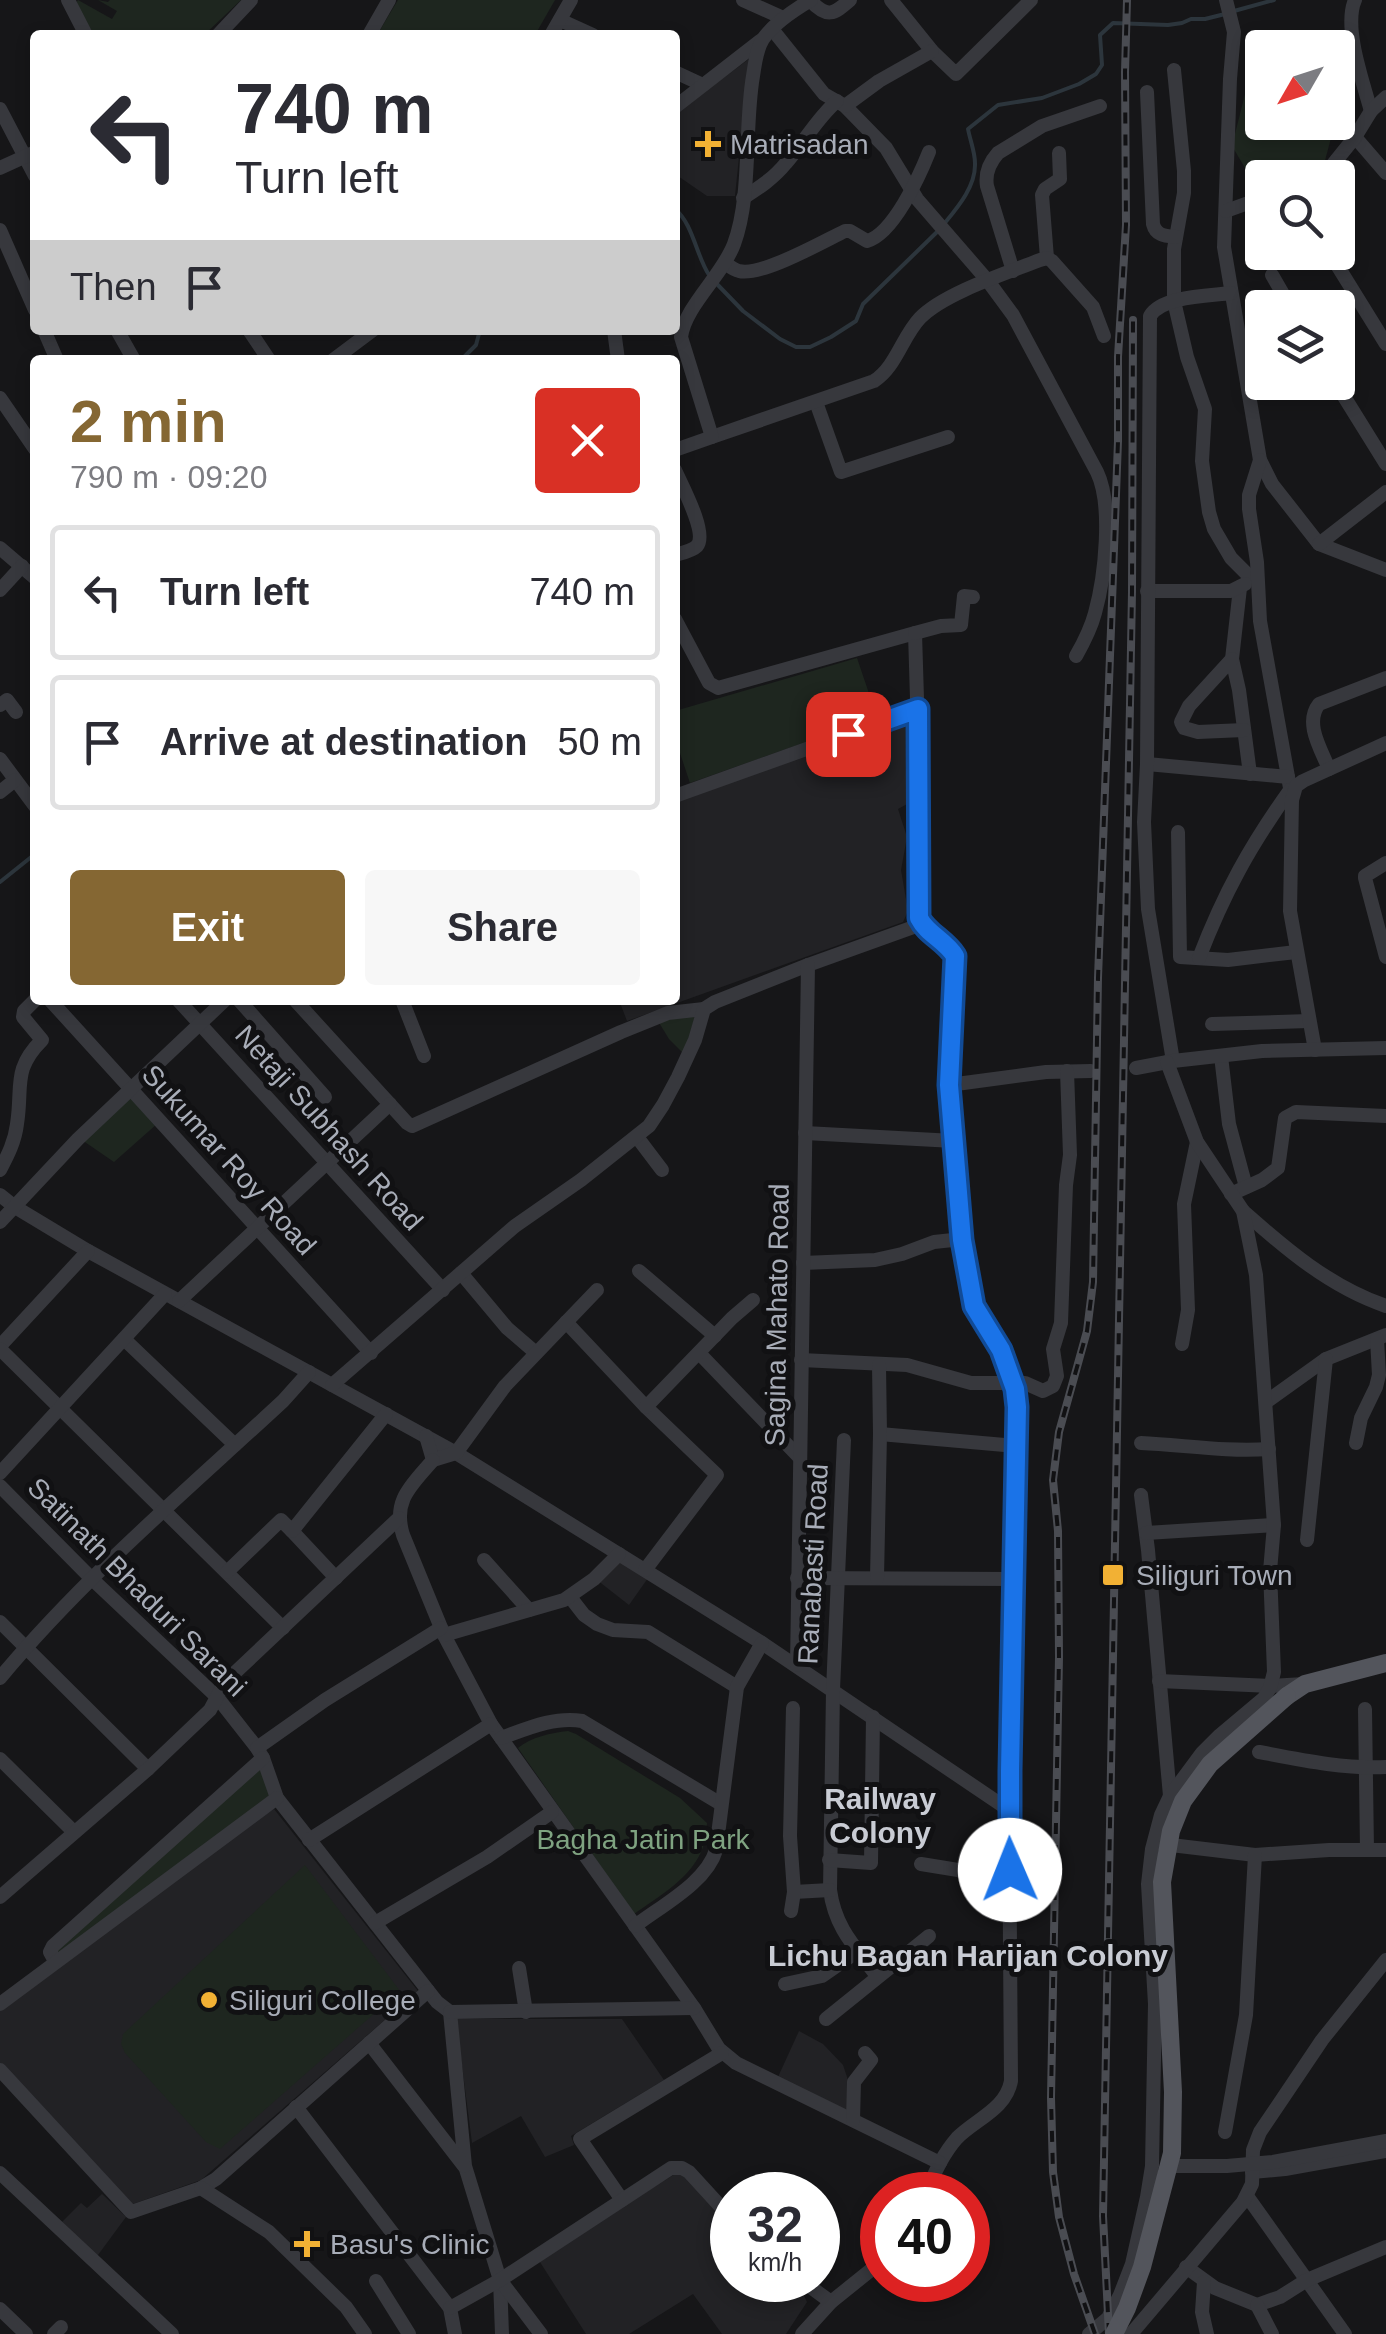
<!DOCTYPE html>
<meta charset="utf-8">
<style>
:root{--surface:#fff;--page:#f7f7f7;--text:#2b2b33;--muted:#7c7c81;--line:#e1e1e2;--accent:#856733}
body{margin:0;font-family:Helvetica,sans-serif;background:var(--page);color:var(--text);height:100vh;display:flex;flex-direction:column;font-size:38px;white-space:nowrap}
*{box-sizing:border-box;margin:0}
p{font-size:32px;color:var(--muted)}
.icon{flex:none;width:55px;height:55px;fill:none;stroke:currentColor;stroke-width:2;stroke-linecap:round;stroke-linejoin:round}
.map{position:relative;flex:1;overflow:hidden}
.panel{position:absolute;left:30px;top:355px;width:650px;height:650px;display:flex;flex-direction:column;background:var(--surface);border-radius:10px;box-shadow:0 5px 15px #0003}
.panel>*{flex:none}
.hud{position:absolute;left:30px;top:30px;width:650px;height:305px;border-radius:10px;box-shadow:0 5px 15px #0003;background:#fff;color:var(--text);overflow:hidden}
.needle{width:65px;rotate:231deg}
.controls{position:absolute;left:1245px;top:30px;display:grid;gap:20px}
.controls a{display:grid;place-items:center;width:110px;height:110px;border-radius:10px;background:var(--surface);box-shadow:0 5px 15px #0003;font-size:50px}
.speed{position:absolute;left:710px;top:2172px;display:flex;gap:20px;font-size:50px;font-weight:700;text-align:center}
.speed>*{display:grid;place-content:center;width:130px;height:130px;border-radius:50%;background:var(--surface);box-shadow:0 5px 15px #0003;line-height:1}
.speed small{font-size:25px;font-weight:400}
.speed .limit{border:15px solid #d22;background:#fff;color:#111}
.pin{position:absolute;display:grid;place-items:center;width:85px;height:85px;color:#fff;margin:-42px;border-radius:20px;box-shadow:0 5px 15px #0006}
.me{position:absolute;width:110px;margin:-55px;rotate:359deg;stroke-linejoin:round;filter:drop-shadow(0 0 8px #0008)}
.turn{display:flex;align-items:center;gap:35px;height:210px;padding:0 40px;font-size:45px}
.turn .icon{width:130px;height:130px;stroke-width:2.5}
.turn b{display:block;font-size:70px;line-height:85px}
.then{display:flex;align-items:center;height:95px;padding:0 40px;background:#0003;gap:20px;font-size:38px}
.round{display:grid;place-items:center;flex:none;width:105px;height:105px;border-radius:10px;background:var(--page)}
.head{display:flex;align-items:center;justify-content:space-between;height:170px;padding:0 40px}
h1{font-size:60px;font-weight:700;line-height:75px;color:var(--accent)}
.button{display:flex;gap:20px;margin-top:auto;padding:20px 40px}
.button a{flex:1;height:115px;border-radius:10px;background:var(--accent);color:#fff;font-size:40px;font-weight:700;line-height:115px;text-align:center}
.button a+a{background:var(--page);color:var(--text)}
ul{padding:0;list-style:none}
li{display:flex;align-items:center;gap:30px;height:135px;margin:0 20px 15px;padding:0 20px;border:5px solid var(--line);border-radius:10px}
li div{flex:1}
li b{display:block;font-size:38px}
li em{font-style:normal}
.map>svg:first-child{display:block}
.built{fill:#222225}
.green{fill:#1e261f}
.lines{fill:none;stroke-linecap:round;stroke-linejoin:round}
.stream{stroke:#2c353c;stroke-width:4}
.minor{stroke:#37383d;stroke-width:14}
.major{stroke:#53555c;stroke-width:18}
.rail-casing{stroke:#4a4c52;stroke-width:8}
.rail{stroke:#111113;stroke-width:4;stroke-dasharray:11;stroke-linecap:butt}
.minor-bridge{stroke:#37383d;stroke-width:14}
.major-bridge{stroke:#53555c;stroke-width:18}
.route-casing{stroke:#114b97;stroke-width:25}
.route{stroke:#1a73e8;stroke-width:18}
.poi-dot{fill:#f2b134;stroke:#111113;stroke-width:4}
.labels{text-anchor:middle;dominant-baseline:central;stroke-width:10;stroke-linejoin:round;paint-order:stroke}
.poi-label{font-size:28px;fill:#a8adb8;stroke:#111113;text-anchor:start}
.street-label{font-size:28px;fill:#a8adb8;stroke:#111113}
.park-label{font-size:28px;fill:#7fa381;stroke:#111113}
.neighbourhood-label{font-size:30px;font-weight:bold;fill:#c9ccd4;stroke:#111113}
</style>
<div class="map">
<svg width="1386" height="2334" viewBox="0 0 1386 2334">
<rect width="100%" height="100%" fill="#161618"/>
<g class="built">
<polygon points="749,59 735,196 707,196 675,174 675,114"/>
<polygon points="910,718 909,803 898,809 907,837 901,870 908,911 903,922 627,1021 619,1000 675,1000 675,802"/>
<polygon points="620,1559 648,1578 629,1605 597,1580"/>
<polygon points="274,1809 418,1991 201,2180 130,2205 0,2064 0,2010 226,1839"/>
<polygon points="456,2019 622,2019 664,2080 571,2136 574,2145 545,2157 521,2116 472,2143"/>
<polygon points="799,2031 823,2044 843,2065 850,2086 848,2111 778,2077"/>
<polygon points="682,2173 732,2226 732,2280 789,2280 798,2283 807,2302 786,2334 722,2334 693,2294 629,2334 586,2334 538,2259 675,2174"/>
<polygon points="102,2194 126,2217 95,2259 60,2224 81,2203 87,2208"/>
</g>
<g class="green">
<polygon points="78,0 112,19 117,11 98,0 108,2 110,0 241,0 204,35 93,35 76,3"/>
<polygon points="398,0 555,0 535,35 377,35"/>
<polygon points="1262,77 1262,122 1335,123 1323,168 1308,177 1262,178 1262,181 1251,178 1232,146 1247,86"/>
<polygon points="857,658 877,717 690,783 675,738 675,711"/>
<polygon points="695,1016 684,1054 669,1039 658,1021"/>
<polygon points="128,1097 134,1098 158,1123 114,1162 82,1140"/>
<path d="M568 1731 576 1734 680 1798 707 1823C706 1831 706 1839 703 1847 693 1877 658 1897 634 1914L518 1748C531 1737 551 1733 568 1731Z"/>
<polygon points="262,1762 273,1795 57,1955 55,1953"/>
<polygon points="305,1865 400,1991 220,2149 206,2142 125,2053 121,2044 123,2034"/>
</g>
<g class="lines">
<g class="stream">
<polyline points="1234,11 1274,0"/>
<path d="M675 209C693 224 696 255 709 275"/>
<path d="M944 224C958 207 976 186 975 163 975 152 970 140 968 129L998 105 1042 98 1079 84 1096 74 1102 65 1100 35 1113 23 1168 25 1182 23 1191 19H1205L1225 14"/>
<polyline points="715,282 743,311 780,339 796,347 810,347 831,337 856,321 863,304 938,231"/>
<polyline points="461,360 476,345 480,330"/>
<polyline points="0,882 35,854"/>
</g>
<g class="minor">
<polyline points="68,0 86,35"/>
<polyline points="743,0 783,18"/>
<path d="M810 0C827 19 834 14 850 0"/>
<polyline points="891,0 932,51 956,74 1031,0"/>
<polyline points="1226,0 1234,32 1230,79 1224,247 1260,460 1272,484 1319,544 1386,570"/>
<path d="M1355 0C1343 27 1363 82 1371 111"/>
<polyline points="560,20 593,35"/>
<path d="M772 29 824 94 845 106 886 148 917 199 988 281 1013 315 1097 472C1113 505 1105 577 1095 613 1091 628 1084 642 1076 656"/>
<polyline points="218,35 251,0"/>
<polyline points="369,35 389,0"/>
<polyline points="551,35 571,0"/>
<polyline points="1174,70 1184,171 1184,193 1174,249 1174,301 1187,357 1205,409 1202,461 1209,512 1214,529 1231,558 1250,577"/>
<polyline points="675,72 703,85"/>
<path d="M1147 92 1153 224C1156 236 1166 236 1176 237"/>
<polyline points="845,106 879,81 932,51"/>
<polyline points="675,107 760,41"/>
<polyline points="0,109 35,176"/>
<polyline points="1355,137 1386,173"/>
<polyline points="0,168 35,152"/>
<polyline points="1322,178 1355,137 1371,111 1386,97"/>
<path d="M743 198C759 188 774 178 786 163 804 143 816 119 837 101"/>
<polyline points="1226,211 1262,198"/>
<polyline points="0,230 35,310"/>
<polyline points="1329,252 1386,344"/>
<polyline points="1047,258 1042,195 1045,189 1060,179 1059,153"/>
<path d="M725 263C729 266 734 270 739 271 761 277 824 241 845 231H850L867 241C893 234 919 177 929 152"/>
<path d="M1013 271 987 186C985 174 990 162 998 153L1042 126 1100 106"/>
<polyline points="1272,275 1291,308"/>
<polyline points="44,330 57,360"/>
<polyline points="117,330 134,360"/>
<polyline points="249,330 269,360"/>
<polyline points="614,330 618,360"/>
<polyline points="333,360 373,330"/>
<polyline points="1335,382 1386,464"/>
<polyline points="0,398 35,449"/>
<polyline points="816,402 841,472 948,437"/>
<path d="M712 437 874 381C896 367 902 337 920 318 944 293 1007 273 1040 260L1047 258 1052 261 1093 307 1104 336"/>
<path d="M675 450 712 437 681 337C685 306 722 276 734 244 752 195 744 128 753 76 755 64 756 50 763 39 774 23 794 10 811 0"/>
<polyline points="1260,460 1249,495 1249,509 1257,562 1260,621 1292,799"/>
<path d="M675 470C681 484 708 533 697 546 692 551 682 553 675 555"/>
<polyline points="1319,544 1386,492"/>
<polyline points="0,548 35,578"/>
<polyline points="1240,588 1232,659 1239,690 1250,774"/>
<polyline points="0,590 22,566"/>
<polyline points="1147,591 1231,591 1245,584"/>
<path d="M675 619 709 683 718 688 915 633 920 797 919 918 927 930 944 941 955 956 956 968 951 1003 949 1085 962 1239 974 1306 997 1341 1014 1384 1018 1427 1009 1810 1011 2081C1006 2109 976 2119 957 2138 943 2154 933 2175 926 2195"/>
<polyline points="915,633 941,626 961,625 964,596 973,597"/>
<polyline points="1232,659 1189,706 1181,722 1184,728 1198,732 1244,730"/>
<polyline points="0,705 7,700 16,712"/>
<polyline points="0,759 35,806"/>
<polyline points="1147,764 1288,777"/>
<path d="M1329 769C1321 749 1304 723 1319 704L1386 678"/>
<polyline points="0,792 15,780"/>
<polyline points="675,796 918,709"/>
<polyline points="1178,832 1180,957 1228,960 1296,952"/>
<polyline points="1386,863 1365,876 1365,878 1386,957"/>
<path d="M1199 958C1224 893 1250 846 1290 790"/>
<polyline points="50,1000 371,1353"/>
<polyline points="178,1000 443,1290"/>
<polyline points="239,1000 325,1097"/>
<polyline points="295,1000 407,1123 412,1126 621,1032 668,1013 704,1009"/>
<polyline points="402,1000 424,1056"/>
<polyline points="1212,1024 1309,1021"/>
<polyline points="1315,1050 1290,911 1292,800 1296,786 1303,781 1386,743"/>
<polyline points="1221,1056 1229,1124 1246,1187"/>
<path d="M1173 1061 1148 909 1144 822 1147 764 1150 316C1162 296 1208 296 1231 293"/>
<polyline points="1136,1068 1173,1061 1262,1051 1386,1048"/>
<polyline points="949,1085 1046,1072 1091,1071"/>
<polyline points="805,1133 954,1141"/>
<polyline points="637,1137 662,1170"/>
<path d="M0 1170C8 1155 15 1141 17 1124 23 1086 12 1070 42 1040L23 1017 24 1011 35 1000"/>
<polyline points="1231,1194 1262,1180 1278,1168 1285,1118 1296,1112 1386,1116"/>
<polyline points="0,1195 15,1207 88,1251 456,1453 762,1643 1009,1810"/>
<path d="M1243 1211C1286 1249 1330 1287 1386 1306"/>
<polyline points="0,1222 78,1139 225,1000"/>
<polyline points="803,1263 875,1260 902,1254 934,1242 962,1239"/>
<polyline points="639,1271 715,1336"/>
<polyline points="461,1273 507,1328 536,1353"/>
<polyline points="179,1301 390,1104"/>
<polyline points="566,1322 646,1407 717,1475 645,1570"/>
<polyline points="124,1339 235,1445"/>
<polyline points="1182,1344 1188,1310 1184,1204 1197,1142"/>
<polyline points="0,1346 88,1251"/>
<polyline points="0,1349 283,1628"/>
<polyline points="699,1353 800,1458"/>
<polyline points="801,1360 907,1365 971,1383 1025,1383 1043,1391 1053,1386 1057,1376 1053,1349 1061,1323 1066,1185 1070,1155 1067,1071"/>
<polyline points="332,1385 515,1226 581,1180 649,1126 663,1105 678,1077 695,1040 704,1009 715,1002 808,965 922,924"/>
<polyline points="1266,1402 1326,1359 1386,1335"/>
<polyline points="646,1407 732,1318 753,1300"/>
<polyline points="880,1434 1016,1446"/>
<polyline points="426,1436 433,1460 456,1453 505,1386 597,1290"/>
<path d="M844 1440 833 1690 830 1890C835 1928 855 1947 877 1976"/>
<path d="M1141 1443C1184 1445 1226 1452 1269 1449"/>
<polyline points="1356,1443 1361,1418 1376,1387 1379,1375 1377,1339"/>
<path d="M433 1460C412 1485 392 1500 403 1535L444 1635 491 1724 694 2008 719 2049 736 2063 940 2163"/>
<polyline points="0,1473 165,1294"/>
<polyline points="0,1486 92,1579 217,1697 257,1748 263,1758 277,1798 437,2002 450,2012"/>
<polyline points="1141,1495 1148,1550 1170,1796"/>
<polyline points="292,1531 336,1578"/>
<polyline points="1146,1533 1274,1525"/>
<polyline points="1307,1540 1326,1359"/>
<polyline points="484,1560 529,1610"/>
<polyline points="227,1572 281,1520 292,1531 386,1414"/>
<polyline points="797,1578 1013,1579"/>
<polyline points="877,1578 880,1434 879,1365"/>
<polyline points="570,1597 584,1615 597,1624 613,1630 648,1632 737,1687"/>
<polyline points="0,1622 148,1769"/>
<polyline points="444,1635 564,1600 594,1579 619,1554"/>
<polyline points="797,1665 808,965"/>
<path d="M0 1678C84 1577 187 1490 283 1401L309 1372"/>
<polyline points="1159,1681 1271,1686 1304,1684"/>
<polyline points="1365,1709 1367,1850"/>
<path d="M501 1738C526 1729 555 1716 582 1721L721 1804"/>
<polyline points="257,1748 325,1700 441,1628"/>
<path d="M1259 1752C1301 1760 1343 1769 1386 1767"/>
<polyline points="0,1759 74,1832"/>
<polyline points="309,1840 491,1724"/>
<polyline points="1171,1845 1255,1855 1329,1850 1386,1850"/>
<polyline points="829,1860 871,1863 873,1717"/>
<polyline points="921,1864 958,1870 1011,1892"/>
<polyline points="794,1892 830,1890"/>
<polyline points="0,1897 148,1769 210,1710 225,1682 399,1518"/>
<polyline points="791,1911 794,1892 790,1836 793,1708"/>
<polyline points="375,1923 487,1857 552,1812"/>
<path d="M635 1926C661 1906 707 1882 716 1850L737 1687 762 1643"/>
<polyline points="55,1961 50,1952 53,1946 263,1758"/>
<polyline points="519,1968 526,2012"/>
<polyline points="785,1984 822,1976 858,1951"/>
<polyline points="0,2004 277,1798"/>
<polyline points="450,2012 465,2166 500,2280 502,2334"/>
<polyline points="450,2012 694,2008"/>
<polyline points="826,2019 929,1936"/>
<polyline points="369,2043 464,2166"/>
<polyline points="0,2070 131,2212 201,2188 216,2179 428,1991"/>
<polyline points="296,2107 450,2308 455,2334"/>
<polyline points="853,2120 854,2082 871,2060 865,2053"/>
<polyline points="1225,2132 1246,2015 1255,1855"/>
<polyline points="1252,2172 1285,2169 1386,2151"/>
<polyline points="0,2173 172,2334"/>
<polyline points="201,2188 269,2232 346,2307 365,2334"/>
<polyline points="1247,2196 1345,2334"/>
<polyline points="622,2200 580,2139 722,2053"/>
<polyline points="1186,2267 1215,2288 1257,2305 1280,2297 1307,2280 1386,2247"/>
<polyline points="500,2280 541,2334"/>
<polyline points="801,2280 831,2302"/>
<polyline points="376,2281 409,2334"/>
<polyline points="1204,2282 1202,2312 1207,2334"/>
<polyline points="1257,2305 1272,2334"/>
<polyline points="450,2308 500,2280 671,2168 682,2168 689,2172 732,2219"/>
<polyline points="0,2309 26,2334"/>
<polyline points="54,2334 61,2327"/>
<polyline points="802,2334 831,2302 882,2261"/>
<polyline points="1089,2334 1108,2318 1120,2295 1132,2264 1147,2197 1152,2166 1155,2004 1148,1884 1152,1849 1161,1815 1170,1796 1202,1753 1220,1735 1264,1698 1270,1688 1274,1672 1270,1571 1274,1525 1256,1275 1243,1211 1197,1142 1167,1062"/>
<polyline points="1131,2334 1243,2202 1252,2184 1253,2150 1260,2132 1322,2040 1386,1960"/>
</g>
<polyline class="major" points="1287,1696 1305,1684 1386,1663"/>
<defs>
<g id="rail">
<polyline points="1095,2334 1074,2274 1059,2217 1053,2172 1051,2098 1059,1657 1058,1531 1053,1480 1059,1432 1087,1331 1093,1282 1098,978 1118,441 1118,357 1126,225 1125,72 1127,0"/>
<polyline points="1109,2334 1103,2216 1132,592 1133,320"/>
</g>
</defs>
<use href="#rail" class="rail-casing"/>
<use href="#rail" class="rail"/>
<polyline class="minor-bridge" points="1168,2166 1227,2166 1273,2162 1386,2141"/>
<polyline class="major-bridge" points="1114,2334 1127,2308 1142,2267 1172,2153 1173,2092 1162,1882 1171,1831 1183,1801 1210,1764 1287,1696"/>
</g>
<g class="lines">
<defs>
<path id="route" d="M848 734 918 709 919 918C927 934 945 940 955 956L949 1085 962 1240 974 1306 1001 1350 1015 1389 1017 1407 1010 1771V1870"/>
</defs>
<use href="#route" class="route-casing"/>
<use href="#route" class="route"/>
</g>
<g class="poi-dot">
<path d="M703 129h10v10h10v10h-10v10h-10v-10h-10v-10h10z"/>
<rect x="1101" y="1563" width="24" height="24" rx="5"/>
<circle cx="209" cy="2000" r="10"/>
<path d="M302 2229h10v10h10v10h-10v10h-10v-10h-10v-10h10z"/>
</g>
<g class="labels">
<g class="poi-label">
<text x="730" y="144">Matrisadan</text>
<text x="1136" y="1575">Siliguri Town</text>
<text x="229" y="2000">Siliguri College</text>
<text x="330" y="2244">Basu's Clinic</text>
</g>
<g class="street-label">
<text transform="translate(329 1128) rotate(48)">Netaji Subhash Road</text>
<text transform="translate(229 1160) rotate(48)">Sukumar Roy Road</text>
<text transform="translate(777 1315) rotate(-89)">Sagina Mahato Road</text>
<text transform="translate(813 1564) rotate(-87)">Ranabasti Road</text>
<text transform="translate(137 1587) rotate(45)">Satinath Bhaduri Sarani</text>
</g>
<g class="park-label">
<text x="643" y="1839">Bagha Jatin Park</text>
</g>
<g class="neighbourhood-label">
<text x="880" y="1798">Railway<tspan x="880" dy="34">Colony</tspan></text>
<text x="968" y="1955">Lichu Bagan Harijan Colony</text>
</g>
</g>
</svg>
<div class="controls">
<a><svg class="needle" viewBox="-14 -14 28 28"><path d="M0-13l5 13h-10z" fill="#e53935"/><path d="M0 13l5-13h-10z" fill="#7c7c81"/></svg></a>
<a><svg class="icon" aria-label="search" viewBox="0 0 24 24"><circle cx="10" cy="10" r="6"/><path d="M15 15l6 6"/></svg></a>
<a><svg class="icon" aria-label="layers" viewBox="0 0 24 24"><path d="M12 4l9 5-9 5-9-5zM3 14l9 5 9-5"/></svg></a>
</div>
<div class="speed"><div>32<small>km/h</small></div><div class="limit">40</div></div>
<div class="pin" style="left:848px;top:734px;background:#d93025"><svg class="icon" aria-label="arrive" viewBox="0 0 24 24"><path d="M6 21V4h12l-3 4 3 4H6"/></svg></div>
<svg class="me" style="left:1010px;top:1870px" viewBox="-20 -20 40 40"><circle r="19" fill="#fff"/><path d="M0-13L10 11 0 6-10 11z" fill="#1a73e8"/></svg>
<div class="hud">
<div class="turn"><svg class="icon" aria-label="left" viewBox="0 0 24 24"><path d="M17 20v-9H6M10 6l-5 5 5 5"/></svg><div><b>740 m</b>Turn left</div></div>
<div class="then">Then<svg class="icon" aria-label="arrive" viewBox="0 0 24 24"><path d="M6 21V4h12l-3 4 3 4H6"/></svg></div>
</div>
<section class="panel">
<div class="head"><div><h1>2 min</h1><p>790 m · 09:20</p></div><a class="round" style="background:#d93025;color:#fff"><svg class="icon" aria-label="close" viewBox="0 0 24 24"><path d="M6 6l12 12M18 6L6 18"/></svg></a></div>
<ul>
<li><svg class="icon" aria-label="left" viewBox="0 0 24 24"><path d="M17 20v-9H6M10 6l-5 5 5 5"/></svg><div><b>Turn left</b></div><em>740 m</em></li>
<li><svg class="icon" aria-label="arrive" viewBox="0 0 24 24"><path d="M6 21V4h12l-3 4 3 4H6"/></svg><div><b>Arrive at destination</b></div><em>50 m</em></li>
</ul>
<div class="button"><a>Exit</a><a>Share</a></div>
</section>
</div>
